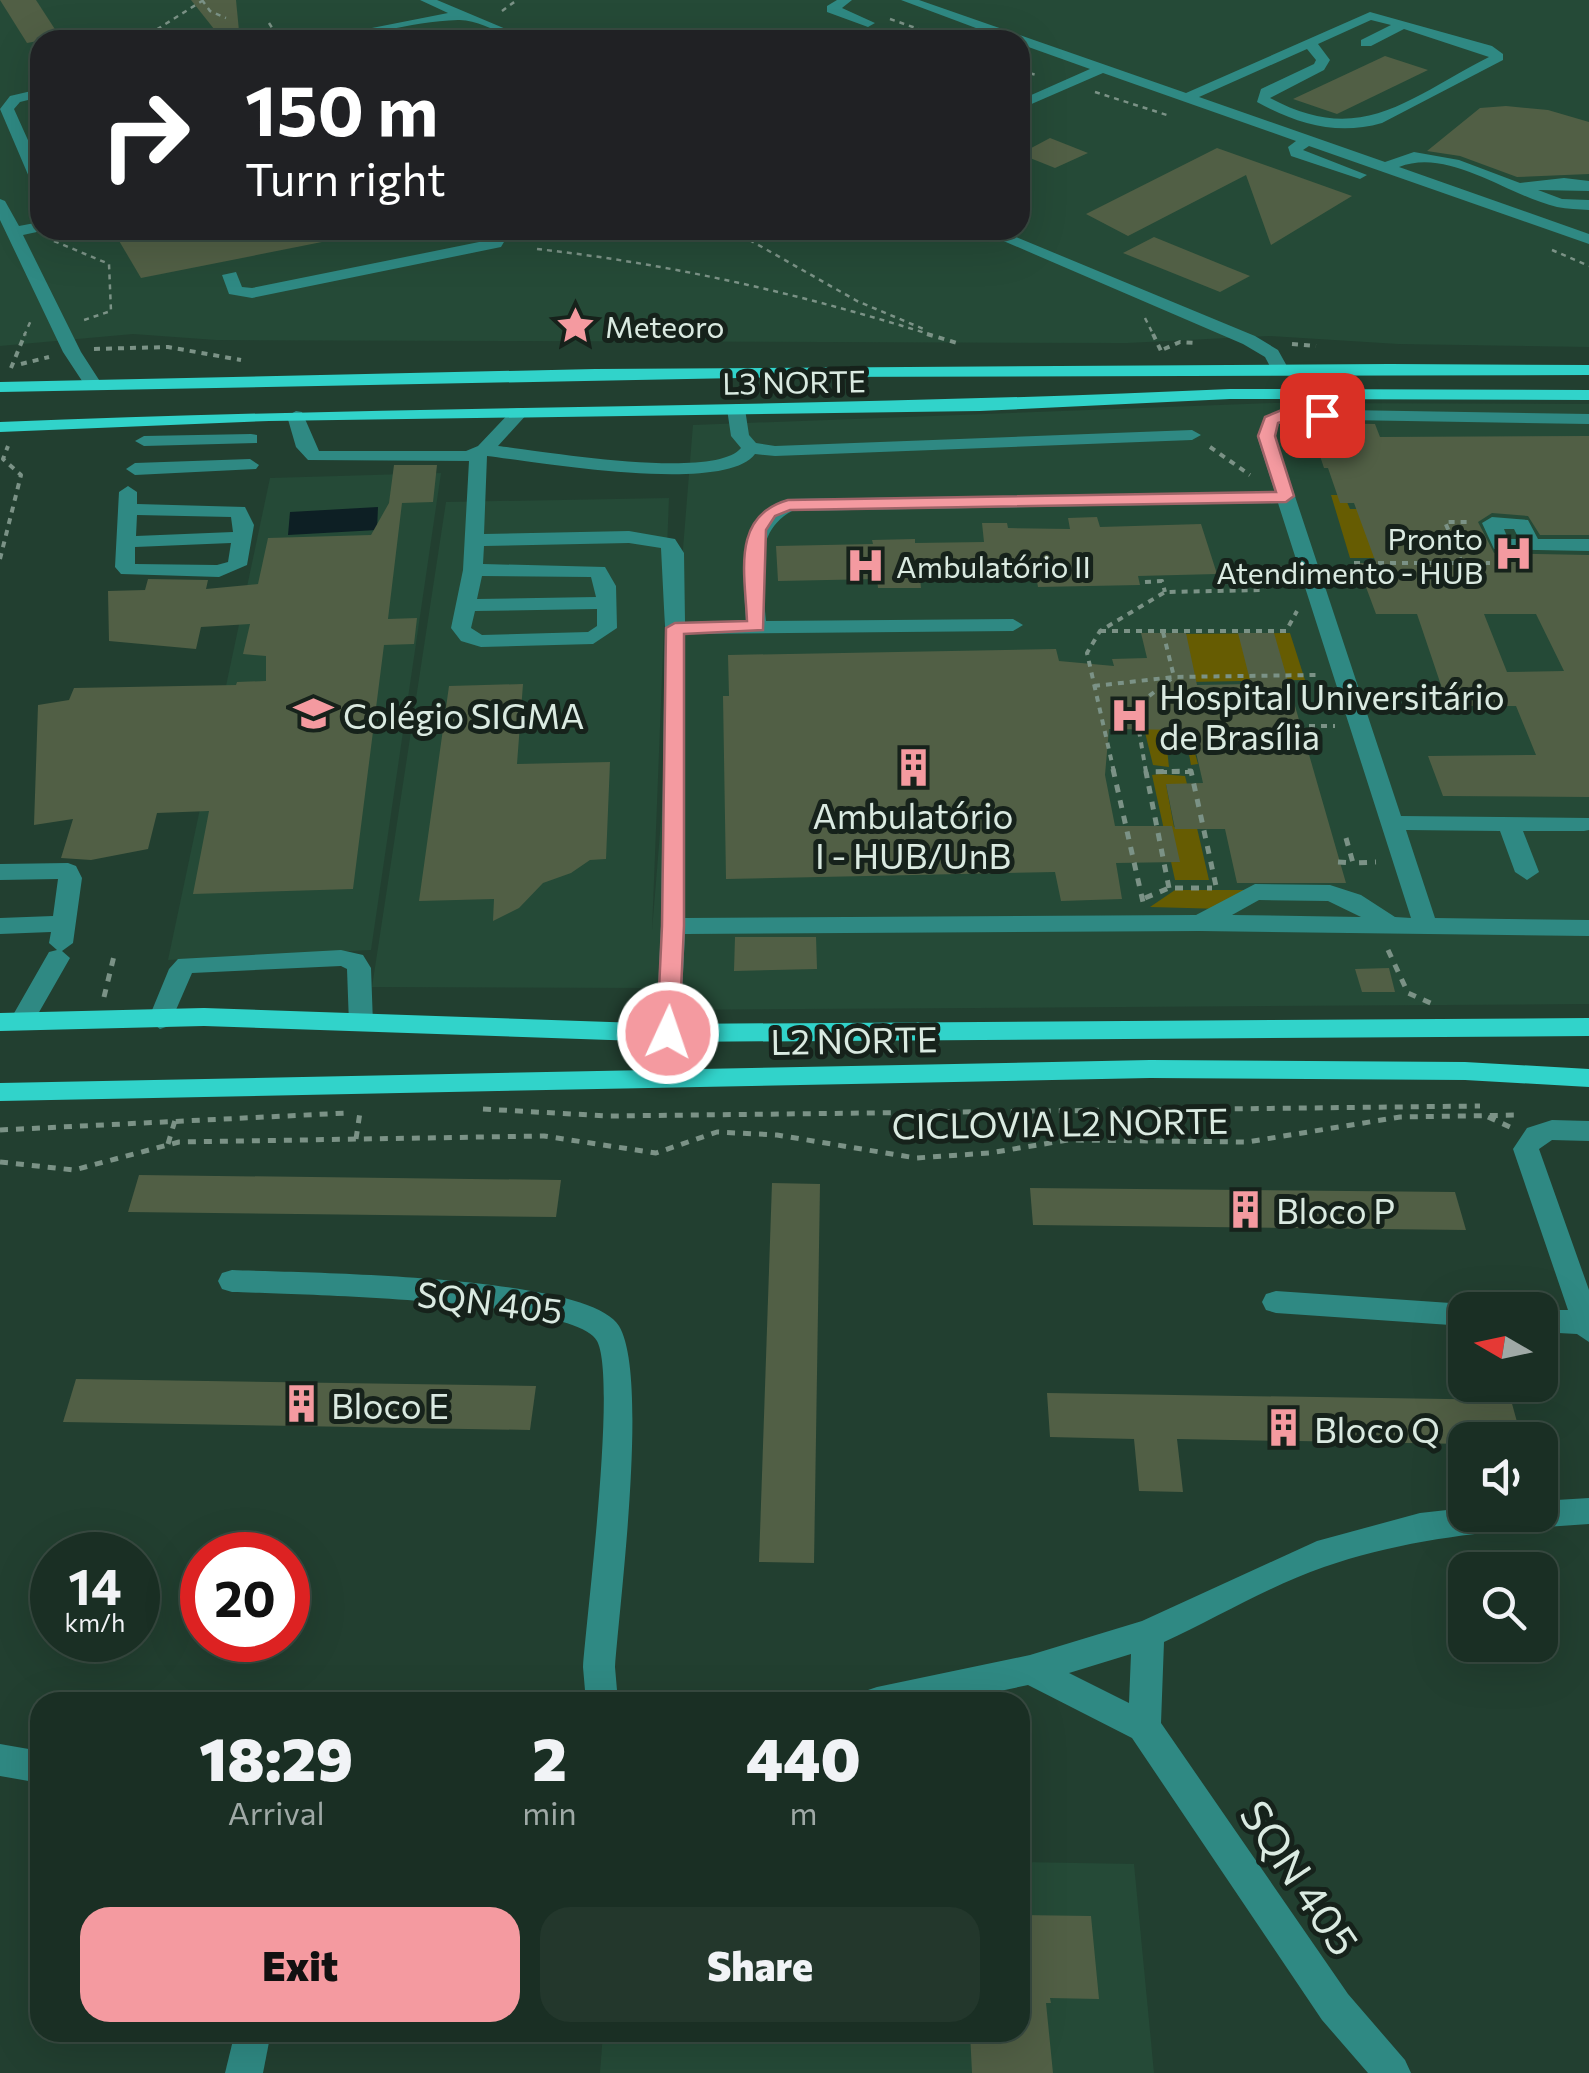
<!DOCTYPE html>
<meta charset="utf-8">
<style>
:root{--surface:#1a2f24;--page:#23372c;--text:#f1f3f6;--muted:#9fa9a6;--line:#384a41;--accent:#f49aa0}
body{margin:0;font-family:Commissioner,sans-serif;background:var(--page);color:var(--text);height:100vh;display:flex;flex-direction:column;font-size:38px;white-space:nowrap}
*{box-sizing:border-box;margin:0}
p{font-size:32px;color:var(--muted)}
.icon{flex:none;width:55px;height:55px;fill:none;stroke:currentColor;stroke-width:2;stroke-linecap:round;stroke-linejoin:round}
.map{position:relative;flex:1;overflow:hidden}
.sheet{position:absolute;left:30px;top:1692px;width:1000px;height:350px;display:flex;flex-direction:column;background:var(--surface);border-radius:30px;box-shadow:0 10px 40px #0002,0 0 0 2px var(--line)}
.sheet>*{flex:none}
.banner{position:absolute;left:30px;top:30px;width:1000px;height:210px;border-radius:30px;box-shadow:0 10px 40px #0002,0 0 0 2px var(--line);background:#202124;color:#fff;overflow:hidden}
.needle{width:65px;rotate:279deg}
.tools{position:absolute;left:1448px;top:1292px;display:grid;gap:20px}
.tools a{display:grid;place-items:center;width:110px;height:110px;border-radius:20px;background:var(--surface);box-shadow:0 10px 40px #0002,0 0 0 2px var(--line);font-size:50px}
.speed{position:absolute;left:30px;top:1532px;display:flex;gap:20px;font-size:50px;font-weight:700;text-align:center}
.speed>*{display:grid;place-content:center;width:130px;height:130px;border-radius:50%;background:var(--surface);box-shadow:0 10px 40px #0002,0 0 0 2px var(--line);line-height:1}
.speed small{font-size:25px;font-weight:400}
.speed .limit{border:15px solid #d22;background:#fff;color:#111}
.pin{position:absolute;display:grid;place-items:center;width:85px;height:85px;color:#fff;margin:-42px;border-radius:20px;box-shadow:0 5px 15px #0006}
.me{position:absolute;width:110px;margin:-55px;rotate:3deg;stroke-linejoin:round;filter:drop-shadow(0 0 8px #0008)}
.turn{display:flex;align-items:center;gap:35px;height:210px;padding:0 50px;font-size:45px}
.turn .icon{width:130px;height:130px;stroke-width:2.5}
.turn b{display:block;font-size:70px;line-height:85px}
.eta{display:flex;justify-content:space-evenly;align-items:center;height:170px;text-align:center}
.eta b{font-size:60px;font-weight:800;line-height:70px}
.action{display:flex;gap:20px;margin-top:auto;padding:20px 50px}
.action a{flex:1;height:115px;border-radius:30px;background:var(--accent);color:#111;font-size:40px;font-weight:800;line-height:115px;text-align:center}
.action a+a{background:var(--page);color:var(--text)}
.map>svg:first-child{display:block}
.built{fill:#254a37;fill-rule:evenodd}
.green{fill:#665c02}
.water{fill:#0d1f24}
.building{fill:#515f45;fill-rule:evenodd}
.lines{fill:none;stroke-linecap:round;stroke-linejoin:round}
.path-far2{stroke:#7b9286;stroke-width:2.5;stroke-dasharray:5 5;stroke-linecap:butt}
.path-far1{stroke:#7b9286;stroke-width:4;stroke-dasharray:6 6;stroke-linecap:butt}
.path{stroke:#7b9286;stroke-width:5;stroke-dasharray:8 8;stroke-linecap:butt}
.minor{fill:#2f8983;fill-rule:evenodd}
.major{fill:#31d3ca;fill-rule:evenodd}
.route{fill:#f49aa0;stroke:#9f6468;stroke-width:2.5}
.labels{text-anchor:middle;dominant-baseline:central;stroke-width:10;stroke-linejoin:round;paint-order:stroke}
.far-poi-label{font-size:30px;fill:#daeae1;stroke:#16221b;text-anchor:start}
.far-street-label{font-size:30px;fill:#daeae1;stroke:#16221b}
.poi-label{font-size:35px;fill:#daeae1;stroke:#16221b;text-anchor:start}
.street-label{font-size:35px;fill:#daeae1;stroke:#16221b}
.near-street-label{font-size:42px;fill:#daeae1;stroke:#16221b}
</style>
<div class="map">
<svg width="1589" height="2073" viewBox="0 0 1589 2073">
<rect width="100%" height="100%" fill="#223f30"/>
<g class="built">
<path d="M0 0H1589V347L1398 344 1268 336 1127 343 216 340 133 334 0 346ZM40 40H1020V230H40Z"/>
<polygon points="1274,403 1589,404 1589,1004 646,1010 647,988 372,987 446,502 669,498 652,931 693,425"/>
<polygon points="441,473 371,950 168,960 270,478"/>
<polygon points="1020,1862 1134,1864 1154,2073 600,2073 603,2033 1020,2032"/>
</g>
<g class="green">
<polygon points="1331,495 1344,495 1350,509 1357,509 1385,558 1350,558"/>
<polygon points="1290,633 1305,680 1187,682 1182,706 1198,764 1191,765 1188,749 1167,749 1169,767 1153,765 1140,712 1168,634"/>
<polygon points="1160,774 1185,776 1187,784 1166,784 1174,827 1197,828 1209,880 1175,880 1152,775"/>
<polygon points="1175,890 1249,890 1223,909 1150,907"/>
</g>
<polygon class="water" points="378,507 377,530 288,535 290,512"/>
<g class="building">
<polygon points="0,0 36,0 60,37 27,43"/>
<polygon points="191,0 236,0 239,31 218,34"/>
<polygon points="1385,56 1428,70 1337,114 1293,99"/>
<polygon points="1506,106 1548,110 1589,122 1589,174 1517,177 1460,156 1427,151 1480,108"/>
<polygon points="1050,138 1088,153 1055,168 1020,154"/>
<polygon points="1217,148 1352,196 1271,245 1246,175 1128,236 1086,214"/>
<polygon points="136,230 321,230 322,242 141,278 115,234"/>
<polygon points="1154,237 1230,268 1250,276 1220,292 1123,253"/>
<path d="M1324 423 1375 424 1380 437 1589 436V535H1540L1528 516 1492 513 1478 522 1494 553 1589 555V797L1443 796 1428 756 1536 755 1516 706H1448L1417 614H1376L1357 563H1376L1354 503H1340L1328 468H1324L1315 441H1331ZM1484 614H1536L1564 671 1507 672Z"/>
<polygon points="394,465 437,465 433,502 402,503 388,619 417,618 414,644 384,645 353,889 193,894 209,811 157,813 148,849 91,860 61,858 73,819 34,825 38,705 69,700 74,688 236,685 237,682 266,681 266,656 243,654 250,624 201,627 196,649 109,641 108,591 145,590 148,579 208,580 206,589 258,584 268,538 371,535 389,503"/>
<polygon points="1097,517 1100,527 1201,524 1217,574 1138,576 1140,585 1038,587 1036,576 920,578 921,588 878,588 877,579 778,581 776,546 873,544 872,540 915,539 915,543 984,542 982,523 1007,523 1008,528 1070,529 1068,518"/>
<polygon points="1141,633 1186,633 1197,685 1251,684 1238,633 1274,633 1346,883 1237,883 1225,829 1175,829 1166,784 1203,783 1191,730 1109,729 1105,775 1115,826 1172,826 1180,862 1116,863 1122,899 1061,901 1055,872 726,879 723,696 729,696 728,655 1056,649 1059,661 1114,666 1112,659 1147,658"/>
<polygon points="523,684 517,764 610,762 606,859 590,860 571,873 543,883 519,908 493,921 494,899 419,901 449,686"/>
<polygon points="735,937 816,937 817,969 734,971"/>
<polygon points="1389,968 1395,992 1362,992 1355,969"/>
<polygon points="139,1175 561,1180 556,1217 128,1212"/>
<polygon points="772,1183 820,1184 814,1563 759,1562"/>
<polygon points="1030,1188 1455,1192 1466,1230 1033,1225"/>
<polygon points="76,1379 536,1386 530,1430 63,1422"/>
<polygon points="1047,1393 1511,1400 1522,1440 1465,1440 1465,1444 1177,1439 1183,1492 1139,1491 1134,1439 1050,1437"/>
<polygon points="1020,1915 1091,1916 1099,1999 1050,1998 1051,2003 1046,2003 1053,2073 972,2073 970,2032 1020,2032"/>
</g>
<g class="lines">
<g class="path-far2">
<polyline points="202,0 210,11 226,18"/>
<polyline points="502,11 517,0"/>
<polyline points="890,19 950,40"/>
<polyline points="269,23 280,40"/>
<polyline points="140,40 202,1"/>
<polyline points="1020,71 1037,75"/>
<polyline points="1095,92 1170,116"/>
<polyline points="732,230 857,301 926,330"/>
<polyline points="54,241 109,264 111,311 81,321"/>
<path d="M537 249C673 264 805 295 935 336"/>
<polyline points="1552,250 1589,266"/>
<polyline points="1145,318 1154,336"/>
<polyline points="24,336 32,318"/>
</g>
<g class="path-far1">
<polyline points="927,334 957,343"/>
<polyline points="1153,334 1162,353"/>
<polyline points="1292,344 1316,346"/>
<polyline points="94,349 168,347 241,360"/>
<polyline points="1164,349 1180,342 1197,343"/>
<polyline points="21,364 49,357"/>
<polyline points="11,368 25,334"/>
<polyline points="1210,447 1250,475"/>
<polyline points="0,559 21,475 3,459 8,446"/>
<polyline points="1354,563 1490,563"/>
<polyline points="1462,563 1445,522 1468,522"/>
<polyline points="1145,582 1162,581 1165,592"/>
<polyline points="1100,631 1286,631 1297,611"/>
<polyline points="1163,632 1174,677"/>
<polyline points="1094,686 1174,677 1316,675"/>
<polyline points="1297,726 1335,726"/>
<polyline points="1114,772 1087,653 1100,631 1165,592 1263,590 1282,567"/>
<polyline points="1146,772 1135,707 1171,679"/>
<polyline points="1161,772 1191,772"/>
</g>
<g class="path">
<polyline points="1113,769 1143,902"/>
<polyline points="1346,838 1353,863 1376,862"/>
<polyline points="1338,862 1353,863"/>
<polyline points="1169,888 1146,772 1191,771 1216,886"/>
<polyline points="1145,898 1169,888 1212,888"/>
<polyline points="1388,950 1408,993 1435,1005"/>
<polyline points="104,997 114,956"/>
<polyline points="483,1109 608,1116 1480,1106"/>
<polyline points="1488,1117 1510,1127"/>
<polyline points="0,1130 347,1113"/>
<polyline points="356,1139 360,1112"/>
<polyline points="168,1144 176,1117"/>
<polyline points="0,1162 74,1170 179,1142 544,1136 656,1153 717,1132 777,1135 916,1158 989,1153 1068,1140 1247,1142 1400,1117 1521,1115"/>
</g>
<g class="minor">
<path d="M420 0H437L532 40C505 40 482 19 458 20 409 21 361 40 311 40L448 13Z"/>
<polygon points="837,0 852,0 842,8 875,23 868,27 827,12 827,6"/>
<path d="M901 0H919L1186 93 1370 12 1492 46 1503 54V60L1382 123C1337 136 1297 124 1257 102L1261 89 1314 64 1316 60 1307 49 1199 97 1385 162 1414 152 1459 160 1520 183 1564 178 1589 181V191L1538 190 1562 199 1589 200V210C1579 209 1567 209 1557 207 1508 196 1449 147 1399 167L1589 234V244L1309 146 1303 150 1367 175 1360 179 1291 156 1288 147 1296 141 1103 73 1020 109V100L1090 69 1020 44V40H1008ZM1371 20 1391 25 1361 40V46H1371L1404 29 1489 57C1407 99 1361 147 1270 98L1324 70 1330 60 1318 44Z"/>
<polygon points="40,89 40,97 20,102 14,109 40,167 40,189 32,184 0,109 10,96"/>
<polygon points="0,199 5,201 19,226 40,222 40,230 46,230 23,235 81,352 101,383 98,387 86,387 63,352 0,220"/>
<polygon points="495,230 511,230 501,247 252,298 229,294 222,275 236,272 242,287 252,288 489,240"/>
<polygon points="978,230 999,230 1255,336 1278,350 1288,368 1273,372 1265,357 1243,344"/>
<path d="M736 404 745 409 749 435 756 443 775 446 1192 430 1201 435 1192 440 775 456 755 454C725 495 538 462 487 456L484 534 629 531 675 539 684 553 685 622 746 621C744 577 733 515 788 499L1275 492 1257 436 1265 417 1284 409 1589 414V424L1287 419 1279 424 1275 436 1401 816 1589 818V830L1584 831H1523L1539 872 1527 880 1515 872 1500 831 1406 830 1435 918 1589 920V936L1200 931 685 934 680 1033 677 1039H659L656 1033 661 926 665 628 661 548 629 543 484 546 483 564 605 567 616 586 617 628 593 644 481 647 461 641 451 628 463 570 469 461 308 460 296 447 287 416 296 411 302 412 319 451H466L478 446 513 409 519 408 528 413 498 446C542 451 714 481 741 448L731 436 727 409ZM1278 503 1411 918 1395 917 1361 895 1330 885 1255 884 1196 915 685 918V634L1013 631 1023 625 1013 619 766 621C763 582 751 533 792 511ZM482 576 591 577 596 597 477 599ZM597 609V626L588 632 482 635 471 628 475 611ZM1259 900 1328 901 1361 917 1232 915Z"/>
<polygon points="251,434 257,435 257,443 144,446 135,441 144,436"/>
<polygon points="250,459 259,465 256,469 135,475 126,469 135,463"/>
<path d="M128 486 137 492V504L245 507 254 525 247 565 219 577 121 574 115 567 119 492ZM137 515 231 517 233 532 136 536ZM231 543 228 562 217 565 135 564V547Z"/>
<path d="M1492 517 1528 520 1538 539H1589V551L1494 549 1482 523ZM1504 529H1514L1519 539H1508Z"/>
<polygon points="68,863 76,866 82,878 73,943 62,951 70,958 30,1028 12,1028 9,1022 49,952 57,950 49,943 51,932 0,934 0,918 53,916 58,879 0,880 0,864"/>
<polygon points="341,950 363,955 371,968 373,1024 370,1030 352,1030 349,1024 347,969 341,966 192,973 169,1026 160,1029 148,1020 169,969 178,959"/>
<polygon points="1552,1120 1589,1121 1589,1141 1552,1140 1539,1149 1589,1290 1589,1342 1577,1334 1540,1332 1540,1310 1536,1310 1568,1310 1513,1149 1527,1128"/>
<path d="M232 1270C298 1273 588 1274 619 1326 649 1376 620 1598 615 1667L618 1702H586L583 1667C587 1611 617 1378 597 1341 576 1299 287 1294 232 1292L222 1289 218 1281 222 1273Z"/>
<polygon points="1276,1291 1465,1304 1477,1310 1465,1310 1465,1326 1276,1313 1266,1310 1262,1302 1266,1294"/>
<path d="M1589 1498V1524C1500 1530 1410 1537 1324 1567 1269 1586 1216 1618 1164 1642L1161 1723 1348 1994 1405 2060 1411 2073H1368L1322 2020 1132 1738 1028 1685 948 1702H861L865 1691 877 1687 1030 1655 1142 1621 1317 1541 1420 1513 1465 1508V1515H1540V1501ZM1131 1654 1129 1703 1069 1673Z"/>
<polygon points="0,1744 40,1751 40,1783 0,1776"/>
<polygon points="235,2032 271,2032 263,2073 225,2073"/>
</g>
<g class="major">
<polygon points="1390,364 1589,365 1589,375 794,377 0,392 0,382 595,369"/>
<path d="M1230 389 1589 390V400L1230 399 980 411 269 421 0 432V422C410 405 820 408 1230 389Z"/>
<polygon points="204,1008 668,1024 1589,1018 1589,1036 668,1042 204,1026 0,1031 0,1013"/>
<polygon points="1150,1060 1465,1062 1589,1069 1589,1087 1465,1080 1150,1078 0,1101 0,1083"/>
</g>
</g>
<path class="route" d="M1284 409 1322 410 1330 415C1316 425 1295 415 1278 423L1275 436 1294 496 1286 502 790 510 775 516 766 530 763 630 684 634V926L679 1033 668 1041 660 1039 657 1033 662 926 666 628 675 623 747 621C745 573 731 516 788 500L1276 492 1258 436 1265 417Z"/>
<defs>
<symbol id="sight-bare" viewBox="-9 -9 18 18"><path d="M0-6L1.8-2.2L6-1.7L2.9 1.2L3.7 5.4L0 3.3L-3.7 5.4L-2.9 1.2L-6-1.7L-1.8-2.2Z" fill="#f49aa0" stroke="#16221b" stroke-width="2.5" paint-order="stroke"/></symbol>
<symbol id="hospital-bare" viewBox="-9 -9 18 18"><path d="M-5-5h3v3.5h4V-5h3V5h-3V1.5h-4V5h-3Z" fill="#f49aa0" stroke="#16221b" stroke-width="2.5" paint-order="stroke"/></symbol>
<symbol id="school-bare" viewBox="-9 -9 18 18"><path d="M0-5L7-2L0 1L-7-2ZM-4 1L0 2.5L4 1V4Q0 6-4 4Z" fill="#f49aa0" stroke="#16221b" stroke-width="2.5" paint-order="stroke"/></symbol>
<symbol id="building-bare" viewBox="-9 -9 18 18"><path d="M-4-6H4V6H1V3H-1V6H-4ZM-2.5-4.3h1.7v1.8h-1.7ZM.8-4.3h1.7v1.8H.8ZM-2.5-1h1.7V.8h-1.7ZM.8-1h1.7V.8H.8Z" fill="#f49aa0" stroke="#16221b" stroke-width="2.5" paint-order="stroke"/></symbol>
</defs>
<g fill-rule="evenodd">
<use href="#sight-bare" x="548" y="298" width="55" height="55"/>
<use href="#hospital-bare" x="1486" y="526" width="55" height="55"/>
<use href="#hospital-bare" x="838" y="538" width="55" height="55"/>
<use href="#school-bare" x="286" y="686" width="55" height="55"/>
<use href="#hospital-bare" x="1102" y="688" width="55" height="55"/>
<use href="#building-bare" x="886" y="740" width="55" height="55"/>
<use href="#building-bare" x="1218" y="1182" width="55" height="55"/>
<use href="#building-bare" x="274" y="1376" width="55" height="55"/>
<use href="#building-bare" x="1256" y="1400" width="55" height="55"/>
</g>
<g class="labels">
<g class="far-poi-label">
<text x="605" y="325">Meteoro</text>
<text x="1483" y="537" text-anchor="end">Pronto<tspan x="1483" dy="34">Atendimento - HUB</tspan></text>
<text x="896" y="565">Ambulatório II</text>
</g>
<g class="far-street-label">
<text transform="translate(794 381) rotate(-1)">L3 NORTE</text>
</g>
<g class="poi-label">
<text x="1159" y="695">Hospital Universitário<tspan x="1159" dy="40">de Brasília</tspan></text>
<text x="343" y="714">Colégio SIGMA</text>
<text x="913" y="814" text-anchor="middle">Ambulatório<tspan x="913" dy="40">I - HUB/UnB</tspan></text>
<text x="1276" y="1209">Bloco P</text>
<text x="331" y="1404">Bloco E</text>
<text x="1314" y="1428">Bloco Q</text>
</g>
<g class="street-label">
<text transform="translate(854 1039) rotate(-1)">L2 NORTE</text>
<text transform="translate(1060 1122) rotate(-1)">CICLOVIA L2 NORTE</text>
<text transform="translate(490 1301) rotate(7)">SQN 405</text>
</g>
<g class="near-street-label">
<text transform="translate(1301 1877) rotate(56)">SQN 405</text>
</g>
</g>
</svg>
<div class="tools">
<a><svg class="needle" viewBox="-14 -14 28 28"><path d="M0-13l5 13h-10z" fill="#e53935"/><path d="M0 13l5-13h-10z" fill="#9fa9a6"/></svg></a>
<a><svg class="icon" aria-label="sound" viewBox="0 0 24 24"><path d="M4 9h4l5-4v14l-5-4H4zM17 9q2 3 0 6"/></svg></a>
<a><svg class="icon" aria-label="search" viewBox="0 0 24 24"><circle cx="10" cy="10" r="6"/><path d="M15 15l6 6"/></svg></a>
</div>
<div class="speed"><div>14<small>km/h</small></div><div class="limit">20</div></div>
<div class="pin" style="left:1322px;top:415px;background:#d93025"><svg class="icon" aria-label="arrive" viewBox="0 0 24 24"><path d="M6 21V4h12l-3 4 3 4H6"/></svg></div>
<svg class="me" style="left:668px;top:1033px" viewBox="-20 -20 40 40"><circle r="17" fill="#f49aa0" stroke="#fff" stroke-width="3"/><path d="M0-11L8 9 0 5-8 9z" fill="#fff"/></svg>
<div class="banner">
<div class="turn"><svg class="icon" aria-label="right" viewBox="0 0 24 24"><path d="M7 20v-9h11M14 6l5 5-5 5"/></svg><div><b>150 m</b>Turn right</div></div>
</div>
<section class="sheet">
<div class="eta">
<div><b>18:29</b><p>Arrival</p></div>
<div><b>2</b><p>min</p></div>
<div><b>440</b><p>m</p></div>
</div>
<div class="action"><a>Exit</a><a>Share</a></div>
</section>
</div>
